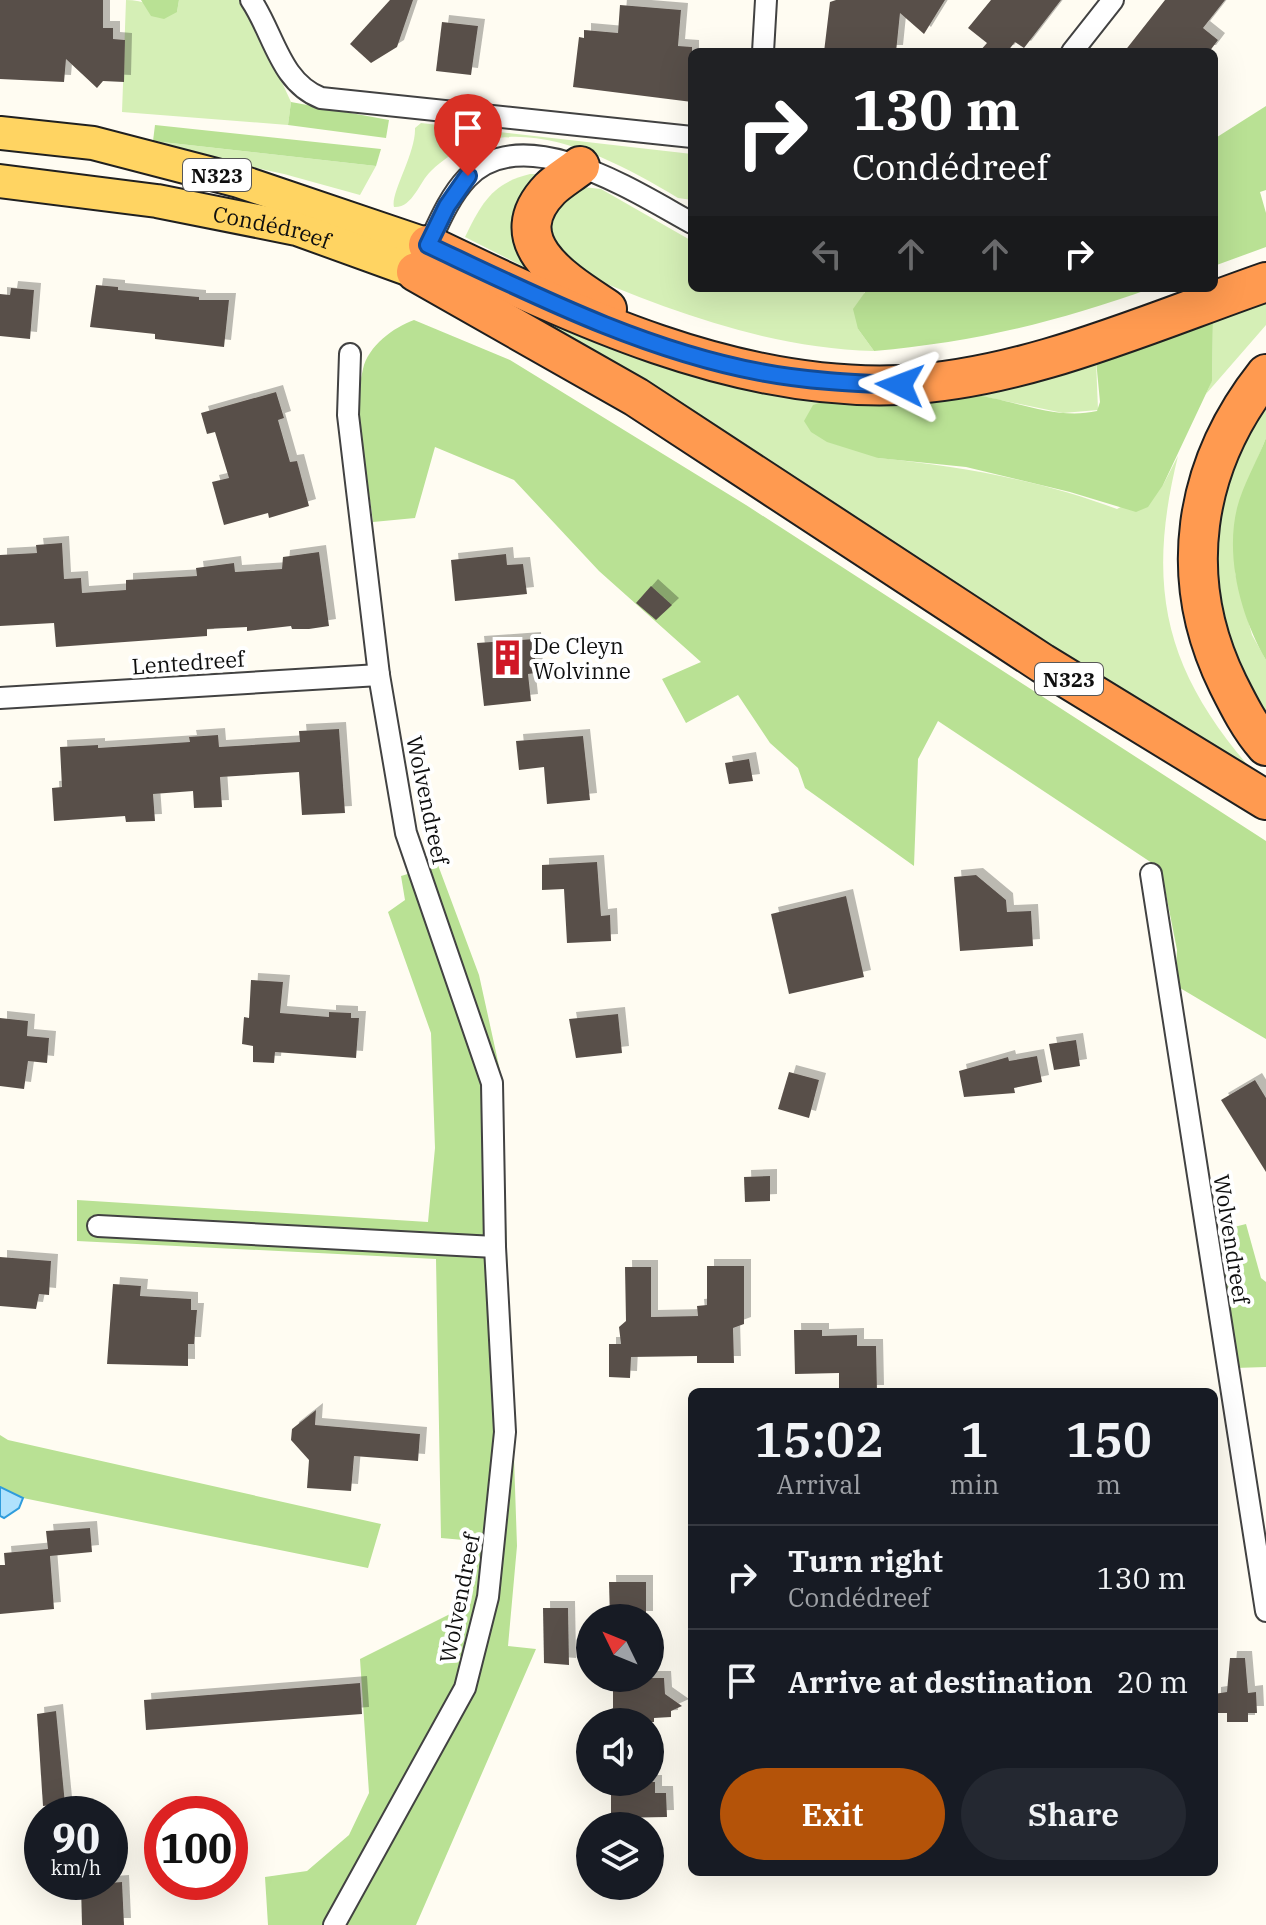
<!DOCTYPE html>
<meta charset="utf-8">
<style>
:root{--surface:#171b24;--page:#242831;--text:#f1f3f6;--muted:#9ea1a6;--line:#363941;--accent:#b45309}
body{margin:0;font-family:"IBM Plex Serif",serif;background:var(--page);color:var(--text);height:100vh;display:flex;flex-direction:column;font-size:30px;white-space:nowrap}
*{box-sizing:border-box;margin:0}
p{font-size:26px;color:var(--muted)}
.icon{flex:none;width:44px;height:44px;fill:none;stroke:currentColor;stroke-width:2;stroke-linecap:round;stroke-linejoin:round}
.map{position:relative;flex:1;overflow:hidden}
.sheet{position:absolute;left:688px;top:1388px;width:530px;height:488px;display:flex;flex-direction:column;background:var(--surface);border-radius:12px;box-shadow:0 8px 32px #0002}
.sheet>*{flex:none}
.banner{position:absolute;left:688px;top:48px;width:530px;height:244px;border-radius:12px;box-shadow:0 8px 32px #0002;background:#202124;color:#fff;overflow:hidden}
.needle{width:52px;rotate:313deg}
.buttons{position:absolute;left:576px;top:1604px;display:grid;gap:16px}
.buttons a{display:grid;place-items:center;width:88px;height:88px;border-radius:50%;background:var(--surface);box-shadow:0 8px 32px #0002;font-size:40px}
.speed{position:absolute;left:24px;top:1796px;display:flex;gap:16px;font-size:40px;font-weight:700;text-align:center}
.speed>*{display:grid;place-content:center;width:104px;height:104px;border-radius:50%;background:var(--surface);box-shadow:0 8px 32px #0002;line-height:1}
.speed small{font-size:20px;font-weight:400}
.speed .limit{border:12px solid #d22;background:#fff;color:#111}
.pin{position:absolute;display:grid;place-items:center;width:68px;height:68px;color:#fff;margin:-82px -34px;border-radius:50% 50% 50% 0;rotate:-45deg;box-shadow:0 0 8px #0007}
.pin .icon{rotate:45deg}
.me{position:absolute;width:88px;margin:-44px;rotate:273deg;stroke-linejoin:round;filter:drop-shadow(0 0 6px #0008)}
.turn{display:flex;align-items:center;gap:28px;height:168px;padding:0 32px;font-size:36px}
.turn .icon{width:104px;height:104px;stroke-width:2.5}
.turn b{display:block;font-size:56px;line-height:68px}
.lanes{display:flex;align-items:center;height:76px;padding:0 32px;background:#0003;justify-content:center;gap:40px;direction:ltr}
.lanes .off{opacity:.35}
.eta{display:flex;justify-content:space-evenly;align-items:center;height:136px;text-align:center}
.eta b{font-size:48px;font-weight:600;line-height:56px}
.primary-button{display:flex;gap:16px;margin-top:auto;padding:16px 32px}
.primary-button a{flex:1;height:92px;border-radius:48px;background:var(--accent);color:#fff;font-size:32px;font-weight:600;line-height:92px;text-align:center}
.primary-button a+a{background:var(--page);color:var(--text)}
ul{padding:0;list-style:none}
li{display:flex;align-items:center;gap:24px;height:104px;padding:0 32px;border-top:2px solid var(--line)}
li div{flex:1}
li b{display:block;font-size:30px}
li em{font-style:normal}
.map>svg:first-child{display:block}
.green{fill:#d5efb6}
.forest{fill:#b9e194}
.water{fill:#b0e2fd;stroke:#2f9cdc;stroke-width:2}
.building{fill:#59504a;filter:url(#shadow)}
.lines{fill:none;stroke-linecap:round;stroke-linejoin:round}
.minor-casing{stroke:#424242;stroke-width:24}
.primary-casing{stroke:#202020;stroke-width:36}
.motorway-casing{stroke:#202020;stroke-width:42}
.minor{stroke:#fff;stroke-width:20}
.primary{stroke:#ffd462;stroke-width:32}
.motorway{stroke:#ff9a50;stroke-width:38}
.route-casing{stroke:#114b97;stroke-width:20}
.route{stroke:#1a73e8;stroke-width:14}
.labels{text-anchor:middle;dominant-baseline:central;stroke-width:8;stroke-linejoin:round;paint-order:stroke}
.shield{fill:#fff;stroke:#575757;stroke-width:2}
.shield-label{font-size:20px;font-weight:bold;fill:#0f0f0f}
.street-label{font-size:22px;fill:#0f0f0f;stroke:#fff}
.poi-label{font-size:22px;fill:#0f0f0f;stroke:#fff;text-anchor:start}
</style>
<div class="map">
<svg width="1266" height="1925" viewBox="0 0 1266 1925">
<defs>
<filter id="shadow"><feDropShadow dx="7" dy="-7" stdDeviation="0" flood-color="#0004"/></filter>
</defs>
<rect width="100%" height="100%" fill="#fffcf2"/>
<g class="green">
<path d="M126 0C143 0 159 8 177 12L179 0H244L291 102 288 125 122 112Z"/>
<path d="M421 123 692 154V200L678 198C606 155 504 100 431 171 419 182 413 208 394 207 390 194 416 153 415 128Z"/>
<polygon points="153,141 376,166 360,195 284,174 157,147"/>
<path d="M530 174H549L534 272 465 237C481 204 492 183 530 174Z"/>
<path d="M583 187 601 189 692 241V288H868L865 290 858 329 874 351C765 348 665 309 566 267L555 261 544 213Z"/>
<path d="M513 295 836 398 878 458C960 466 1039 480 1117 509L1163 485 1178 456C1143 597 1169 680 1266 786L508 306Z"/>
<polygon points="1266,298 1266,325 1206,394 1212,380 1213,317"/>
<polygon points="1096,360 1098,410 1063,413 967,393"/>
<polygon points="1266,402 1266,438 1237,509 1235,573 1252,635 1266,660 1266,717 1238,671 1215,584 1216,531 1224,481"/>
</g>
<g class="forest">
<polygon points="141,0 179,0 177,12 164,19 151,16"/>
<polygon points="291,102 389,120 386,138 288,125"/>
<polygon points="1266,106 1266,190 1260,192 1266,213 1266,247 1214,266 1214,139"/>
<polygon points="155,125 381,149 376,166 153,141"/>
<path d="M868 288H1152C1057 322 975 342 874 351L858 329 853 309Z"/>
<path d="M1213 317 1212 381 1163 485 1148 507 1136 512 1070 492 966 467 878 458 827 442 811 432 804 421 813 405C850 393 925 390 965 394 1009 397 1053 421 1097 411L1100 402 1096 360Z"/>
<path d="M414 320 510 360 746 505 1266 841V1039L1175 985 1177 950 1161 869 938 721 918 759 914 866 805 788 798 768 770 743 738 695 686 723 662 679 701 662 599 571 514 480 435 447 415 518 373 522C368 478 352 412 363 369 368 346 394 327 414 320Z"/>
<path d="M1266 438V660C1241 617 1225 558 1237 508 1243 485 1257 461 1266 438Z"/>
<polygon points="438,865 479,975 501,1075 517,1546 508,1646 536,1649 416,1925 268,1925 265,1877 307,1871 349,1835 369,1793 360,1659 460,1609 475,1541 441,1538 436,1259 77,1241 77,1200 428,1222 435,1148 431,1033 388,912 405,900 401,876"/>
<polygon points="1246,1224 1261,1278 1266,1282 1266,1367 1235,1368 1218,1231"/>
<polygon points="0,1435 8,1440 381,1524 368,1568 23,1498 0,1487"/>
</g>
<polygon class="water" points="0,1487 23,1498 19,1508 4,1518 0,1516"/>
<g class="building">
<polygon points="0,0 103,0 103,28 113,28 113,39 125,40 124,82 103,81 97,88 66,59 64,82 0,79"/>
<polygon points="390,0 413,0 397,47 371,63 350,44"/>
<polygon points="836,0 945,0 924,34 900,13 896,52 824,52 830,2"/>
<polygon points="991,0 1061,0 1024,48 1015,42 1007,52 979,52 987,43 968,28"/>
<polygon points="1165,0 1225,0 1203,28 1218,40 1209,52 1124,52"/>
<polygon points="620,5 681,10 678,46 692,47 692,102 573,87 579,37 584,38 584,30 618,33"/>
<polygon points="442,22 478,26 471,75 436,71"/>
<polygon points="96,285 118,287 118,290 199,297 199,300 229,300 224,347 155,339 155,334 90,327"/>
<polygon points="11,288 34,290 30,339 0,336 0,294 10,295"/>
<polygon points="276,392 284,418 278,420 290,462 297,461 309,506 269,518 268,513 224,525 212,482 229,478 215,432 207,434 201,413"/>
<polygon points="62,543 64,579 81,578 82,593 126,590 126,580 197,576 196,568 234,563 235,572 282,569 283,557 319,552 329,626 309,629 292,629 291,626 247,631 247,627 207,629 207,636 56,647 54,623 0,626 0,555 37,553 36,545"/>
<polygon points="506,554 507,565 523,564 527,594 455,601 451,560"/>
<polygon points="651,586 672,605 656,620 636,603"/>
<polygon points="534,639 536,673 528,674 531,701 484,706 477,643"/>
<polygon points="339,729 345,813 302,815 299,772 220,777 222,807 194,808 193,791 153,794 155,821 126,822 125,816 54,821 52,788 62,787 60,747 98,745 98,748 190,742 189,737 218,735 219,747 300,742 299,731"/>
<polygon points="583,736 590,800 547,804 544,767 519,770 516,741"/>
<polygon points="749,759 753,781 729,784 725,763"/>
<polygon points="597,862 601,916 610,915 611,941 567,943 564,889 542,890 542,865"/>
<polygon points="976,875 1006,900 1007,912 1031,911 1033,946 960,951 954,877"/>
<polygon points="846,896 864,977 789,994 771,914"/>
<polygon points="251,980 283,982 280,1013 329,1017 329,1012 351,1013 351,1018 359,1018 356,1058 275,1052 274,1063 253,1062 253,1046 242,1044 244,1017 249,1018"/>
<polygon points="618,1014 622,1053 576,1058 569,1019"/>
<polygon points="0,1018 28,1021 27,1036 49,1038 47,1063 28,1061 24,1089 0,1086"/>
<polygon points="1076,1040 1080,1066 1054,1070 1049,1044"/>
<polygon points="1037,1056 1042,1082 1014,1088 1015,1093 964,1097 959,1071 1008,1057 1009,1061"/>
<polygon points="789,1072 819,1080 809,1118 778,1109"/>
<polygon points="1255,1080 1266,1098 1266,1172 1221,1100"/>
<polygon points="770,1176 770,1201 745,1202 744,1177"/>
<polygon points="0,1257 51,1261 49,1295 39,1294 36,1309 0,1306"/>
<polygon points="707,1266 744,1266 744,1324 733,1328 734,1363 697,1363 697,1356 631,1357 630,1378 609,1377 609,1344 621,1344 619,1327 626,1321 625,1267 651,1267 651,1317 698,1316 697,1306 707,1305"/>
<polygon points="113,1284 141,1286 140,1296 191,1299 191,1310 197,1310 194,1344 188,1344 188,1366 107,1364"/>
<polygon points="794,1330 822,1330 822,1336 857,1335 857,1346 876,1346 877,1392 839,1392 839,1373 795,1374"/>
<polygon points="316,1410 315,1425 420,1434 418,1461 354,1456 351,1491 307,1488 309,1460 291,1440 292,1429"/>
<polygon points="90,1528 92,1552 50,1556 54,1609 0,1614 0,1565 5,1565 4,1553 48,1549 46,1531"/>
<polygon points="609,1582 646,1582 646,1618 610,1618"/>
<polygon points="543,1608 568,1608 569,1665 544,1663"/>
<polygon points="1230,1658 1245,1658 1248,1693 1256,1692 1257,1713 1248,1713 1248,1722 1227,1722 1227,1713 1214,1713 1214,1694 1227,1692"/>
<polygon points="613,1678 664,1678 665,1694 682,1706 671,1711 671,1717 654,1718 654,1722 600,1722 613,1708"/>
<polygon points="360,1683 362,1714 146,1730 144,1700"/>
<polygon points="56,1711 65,1804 43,1806 37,1714"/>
<polygon points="615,1782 655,1782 655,1793 666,1793 667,1817 611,1818 611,1787 615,1787"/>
<polygon points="122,1882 124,1925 82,1925 81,1885"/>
</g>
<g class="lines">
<defs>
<g id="minor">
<path d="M251 0C274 34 280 82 321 98L692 137"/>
<polyline points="763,52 766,0"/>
<polyline points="1072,52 1113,0"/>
<path d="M425 252C437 227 448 198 467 178 524 118 637 193 692 223"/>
<polyline points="0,698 379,675"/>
<polyline points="1151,874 1266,1611"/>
<polyline points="98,1226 495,1247"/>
<polyline points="334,1925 465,1688 488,1597 505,1432 495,1247 492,1083 406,833 379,675 348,415 350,354"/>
</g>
<g id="primary">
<polyline points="0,133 93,143 239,181 428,245"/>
<path id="s1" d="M0 181 157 201 297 229 416 272"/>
</g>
<g id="motorway">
<path d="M580 166C570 174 558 181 550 189 498 243 568 283 607 309"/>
<path d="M428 245C574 315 734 392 900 385 1023 380 1151 322 1266 282"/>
<polyline points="416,272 636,397 1042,663 1266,800"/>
<path d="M1266 374C1193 466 1176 578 1228 684 1239 706 1250 728 1266 746"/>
</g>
</defs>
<use href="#minor" class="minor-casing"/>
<use href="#primary" class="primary-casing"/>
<use href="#motorway" class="motorway-casing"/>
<use href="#minor" class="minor"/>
<use href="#primary" class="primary"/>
<use href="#motorway" class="motorway"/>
</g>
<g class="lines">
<defs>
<path id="route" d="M468 176 447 206 428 245C534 295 643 350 760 372 806 381 853 383 900 385"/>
</defs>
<use href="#route" class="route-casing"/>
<use href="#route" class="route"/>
</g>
<defs>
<symbol id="building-bare" viewBox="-9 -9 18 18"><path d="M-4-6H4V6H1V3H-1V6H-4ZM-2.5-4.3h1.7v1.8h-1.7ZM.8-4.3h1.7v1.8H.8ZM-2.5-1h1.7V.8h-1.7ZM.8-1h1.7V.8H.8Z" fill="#d01726" stroke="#fff" stroke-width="2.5" paint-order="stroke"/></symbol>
</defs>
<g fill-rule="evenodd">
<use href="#building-bare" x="482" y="632" width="51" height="51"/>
</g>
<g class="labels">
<g class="shield">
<rect x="183" y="159" width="68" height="32" rx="6"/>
<rect x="1035" y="663" width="68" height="32" rx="6"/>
</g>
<g class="shield-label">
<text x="217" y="175">N323</text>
<text x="1069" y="679">N323</text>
</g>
<g class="street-label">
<text stroke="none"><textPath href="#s1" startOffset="276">Condédreef</textPath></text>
<text transform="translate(188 662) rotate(-4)">Lentedreef</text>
<text transform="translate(428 800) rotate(78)">Wolvendreef</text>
<text transform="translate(1232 1239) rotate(81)">Wolvendreef</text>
<text transform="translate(459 1598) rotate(-79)">Wolvendreef</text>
</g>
<g class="poi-label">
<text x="533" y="645">De Cleyn<tspan x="533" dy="25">Wolvinne</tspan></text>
</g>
</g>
</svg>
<div class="buttons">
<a><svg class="needle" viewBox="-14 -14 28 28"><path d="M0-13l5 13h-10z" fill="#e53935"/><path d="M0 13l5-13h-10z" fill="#9ea1a6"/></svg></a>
<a><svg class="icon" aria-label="sound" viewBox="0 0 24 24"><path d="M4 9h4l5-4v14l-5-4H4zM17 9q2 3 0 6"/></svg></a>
<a><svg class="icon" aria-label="layers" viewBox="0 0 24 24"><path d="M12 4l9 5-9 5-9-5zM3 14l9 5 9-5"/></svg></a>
</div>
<div class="speed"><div>90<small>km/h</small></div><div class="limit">100</div></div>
<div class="pin" style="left:468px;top:176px;background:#d93025"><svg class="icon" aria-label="arrive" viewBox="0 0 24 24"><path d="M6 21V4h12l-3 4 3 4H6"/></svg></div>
<svg class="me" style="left:900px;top:385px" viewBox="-20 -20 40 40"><path d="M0-17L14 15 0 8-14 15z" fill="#1a73e8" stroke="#fff" stroke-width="4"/></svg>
<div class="banner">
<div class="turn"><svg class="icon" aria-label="right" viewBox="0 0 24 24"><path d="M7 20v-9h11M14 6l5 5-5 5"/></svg><div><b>130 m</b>Condédreef</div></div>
<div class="lanes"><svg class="icon off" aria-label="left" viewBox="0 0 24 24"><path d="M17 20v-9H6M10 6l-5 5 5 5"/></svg><svg class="icon off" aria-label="ahead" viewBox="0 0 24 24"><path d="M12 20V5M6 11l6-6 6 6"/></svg><svg class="icon off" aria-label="ahead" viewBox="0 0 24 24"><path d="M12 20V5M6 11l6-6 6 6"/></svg><svg class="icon" aria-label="right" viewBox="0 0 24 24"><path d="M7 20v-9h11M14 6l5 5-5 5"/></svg></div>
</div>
<section class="sheet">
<div class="eta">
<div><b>15:02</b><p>Arrival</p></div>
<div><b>1</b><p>min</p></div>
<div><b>150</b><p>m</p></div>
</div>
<ul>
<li><svg class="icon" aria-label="right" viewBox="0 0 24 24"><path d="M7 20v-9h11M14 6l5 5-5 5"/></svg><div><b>Turn right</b><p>Condédreef</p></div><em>130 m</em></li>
<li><svg class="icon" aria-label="arrive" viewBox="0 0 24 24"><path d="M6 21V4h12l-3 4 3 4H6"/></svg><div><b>Arrive at destination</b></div><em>20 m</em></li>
</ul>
<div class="primary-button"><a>Exit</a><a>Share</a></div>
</section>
</div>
